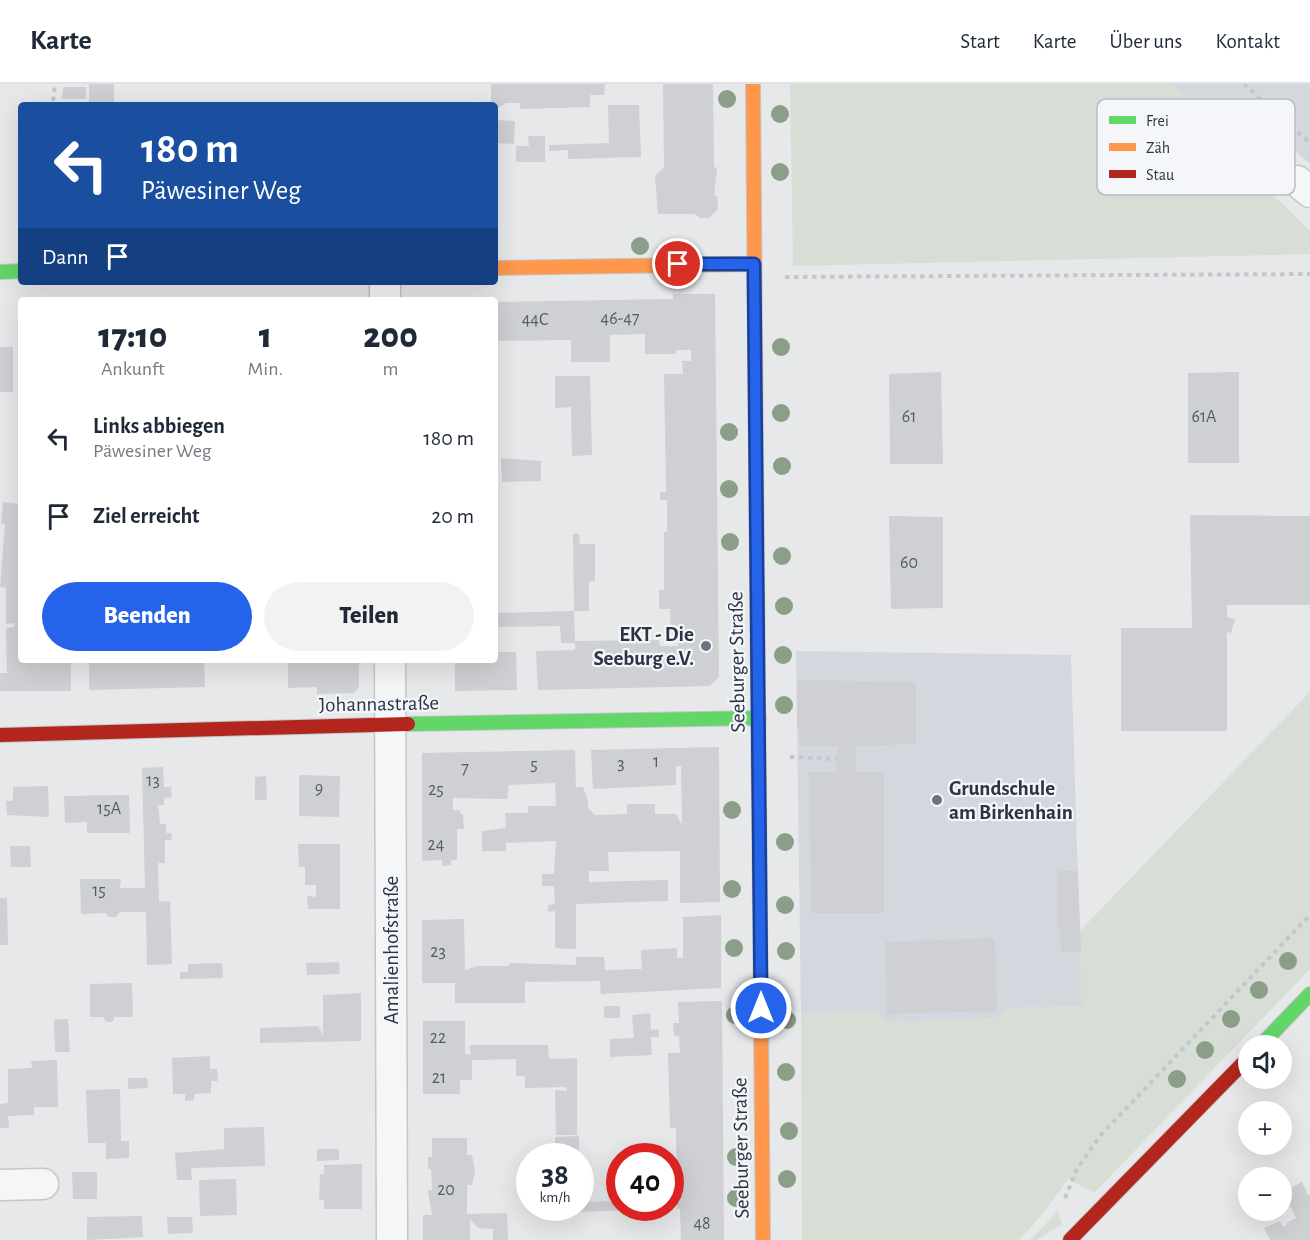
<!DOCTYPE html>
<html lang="de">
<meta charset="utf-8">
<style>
:root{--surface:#fff;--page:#f2f2f3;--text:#1f2937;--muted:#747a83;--line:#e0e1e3;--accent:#2563eb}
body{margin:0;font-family:"Alegreya Sans",sans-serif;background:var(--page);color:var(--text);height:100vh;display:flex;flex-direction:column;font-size:22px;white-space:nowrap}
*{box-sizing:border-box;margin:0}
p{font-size:20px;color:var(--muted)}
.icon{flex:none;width:33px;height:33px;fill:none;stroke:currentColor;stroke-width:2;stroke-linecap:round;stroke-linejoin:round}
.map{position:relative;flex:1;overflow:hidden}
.side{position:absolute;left:18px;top:213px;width:480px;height:366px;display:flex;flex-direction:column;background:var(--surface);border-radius:6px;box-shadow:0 6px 24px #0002}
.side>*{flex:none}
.hud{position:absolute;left:18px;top:18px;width:480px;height:183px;border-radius:6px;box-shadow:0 6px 24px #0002;background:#1a4fa0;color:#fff;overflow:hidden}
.tools{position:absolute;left:1238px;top:951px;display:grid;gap:12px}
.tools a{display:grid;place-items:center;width:54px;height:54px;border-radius:50%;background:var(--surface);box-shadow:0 6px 24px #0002;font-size:30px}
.speed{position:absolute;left:516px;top:1059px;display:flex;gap:12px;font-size:30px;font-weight:700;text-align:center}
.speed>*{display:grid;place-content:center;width:78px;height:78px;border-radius:50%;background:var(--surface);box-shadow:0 6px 24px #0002;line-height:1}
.speed small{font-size:15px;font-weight:400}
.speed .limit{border:9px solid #d22;background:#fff;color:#111}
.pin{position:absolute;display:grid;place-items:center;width:51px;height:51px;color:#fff;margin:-26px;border:3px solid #fff;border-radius:50%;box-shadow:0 2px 6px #0007}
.me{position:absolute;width:66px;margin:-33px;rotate:0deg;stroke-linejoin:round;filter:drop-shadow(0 0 4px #0008)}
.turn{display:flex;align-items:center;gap:21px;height:126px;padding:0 24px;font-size:27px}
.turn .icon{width:78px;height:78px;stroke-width:2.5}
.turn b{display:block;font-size:42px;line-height:51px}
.then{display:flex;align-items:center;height:57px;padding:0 24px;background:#0003;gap:12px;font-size:22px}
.eta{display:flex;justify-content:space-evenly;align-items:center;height:102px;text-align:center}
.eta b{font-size:36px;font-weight:800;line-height:42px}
.button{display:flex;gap:12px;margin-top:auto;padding:12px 24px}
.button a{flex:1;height:69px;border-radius:36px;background:var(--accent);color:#fff;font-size:24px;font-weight:800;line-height:69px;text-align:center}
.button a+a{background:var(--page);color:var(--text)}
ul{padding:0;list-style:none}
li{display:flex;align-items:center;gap:18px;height:78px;padding:0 24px}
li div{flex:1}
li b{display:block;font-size:22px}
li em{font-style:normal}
header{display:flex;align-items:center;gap:36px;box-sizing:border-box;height:84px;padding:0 30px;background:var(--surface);border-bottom:2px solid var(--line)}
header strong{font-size:28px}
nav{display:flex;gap:33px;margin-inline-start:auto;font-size:21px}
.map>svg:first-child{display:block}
.built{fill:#d4d7dd}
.green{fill:#d6ded6}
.building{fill:#ced0d3}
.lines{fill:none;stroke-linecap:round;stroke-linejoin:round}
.street-casing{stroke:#c4c6c8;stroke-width:33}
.fast-casing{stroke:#c4c6c8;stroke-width:16}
.slow-casing{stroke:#c4c6c8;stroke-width:16}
.jam-casing{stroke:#c4c6c8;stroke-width:16}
.path{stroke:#c5c6ca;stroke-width:4;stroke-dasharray:4.5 4.5;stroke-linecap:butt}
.street{stroke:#f5f6f7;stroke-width:30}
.fast{stroke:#63d668;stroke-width:14}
.slow{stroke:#ff974d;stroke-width:14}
.jam{stroke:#b3261e;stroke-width:14}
.tree{fill:#8a9e88}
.route-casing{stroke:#184099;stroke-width:15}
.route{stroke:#2563eb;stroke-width:10}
.poi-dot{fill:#6c737f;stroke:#f4f6f9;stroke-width:2}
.labels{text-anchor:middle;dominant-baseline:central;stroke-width:4.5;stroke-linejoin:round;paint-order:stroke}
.number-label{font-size:18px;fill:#545c69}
.poi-label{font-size:21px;font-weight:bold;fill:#2b3445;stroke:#f4f6f9;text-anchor:end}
.street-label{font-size:21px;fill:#2b3445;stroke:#f4f6f9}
.key{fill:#f4f6f9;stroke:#b8bcc3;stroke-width:1.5}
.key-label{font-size:16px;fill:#2b3445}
</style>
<header>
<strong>Karte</strong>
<nav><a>Start</a><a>Karte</a><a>Über uns</a><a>Kontakt</a></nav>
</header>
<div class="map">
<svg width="1310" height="1156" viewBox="0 0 1310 1156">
<rect width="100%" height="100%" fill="#e6e8ea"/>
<g class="built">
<polygon points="1172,0 1310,0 1310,80 1290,63 1268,85"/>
<polygon points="796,567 1071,571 1082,922 1007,924 996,934 886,938 877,927 801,929"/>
</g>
<g class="green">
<polygon points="790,0 1172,0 1268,85 1260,98 1310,147 1310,170 793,182"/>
<path d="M1310 608V885L1094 1109 1068 1095C1051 1119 1039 1135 1019 1156H802L801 929 877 927 886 938 996 934 1007 924 1082 922 1080 847Z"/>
<polygon points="1058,1127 1062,1140 1037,1156 1030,1156"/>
</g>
<g class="building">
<rect x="89" y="0" width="25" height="21"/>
<polygon points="491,0 605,0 604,11 590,11 590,23 520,25 520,19 506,19 495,26 495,21 491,21"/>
<polygon points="663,0 713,0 714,83 717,84 714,112 717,112 718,125 709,134 700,134 695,130 658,130 655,92 664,83"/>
<polygon points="63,3 86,3 86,15 62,15"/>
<polygon points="608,21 639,21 641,73 568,75 568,66 549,67 549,61 609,59"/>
<polygon points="495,36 515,37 514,60 495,59"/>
<polygon points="528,52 545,52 545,78 516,78 516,62 529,62"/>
<polygon points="673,210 715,210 719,593 710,602 538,606 536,567 575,566 575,559 561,559 560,542 495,543 495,529 574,527 575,557 659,556 660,562 678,562 678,551 671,551 670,525 659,525 659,506 664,506 664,448 667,448 667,416 660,416 660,408 666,408 664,290 683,290 682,277 691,277 691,266 676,266 676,270 645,270 645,250 610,251 610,278 571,278 571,256 495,257 495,218 673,215"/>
<rect x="0" y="263" width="13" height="45"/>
<polygon points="941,288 943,380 890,380 889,290"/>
<polygon points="1239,288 1239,379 1188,379 1188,289"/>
<polygon points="555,292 590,292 592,371 572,372 571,323 555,324"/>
<polygon points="501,374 541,377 541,397 502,398"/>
<polygon points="3,418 21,420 21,576 71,576 71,607 0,607 0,589 7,589 6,544 14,543 15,539 6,540 6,504 0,503 5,440 1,439"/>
<polygon points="1190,431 1310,432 1310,521 1227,521 1227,533 1235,535 1231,549 1227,548 1227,647 1121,647 1121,544 1192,544"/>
<polygon points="889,432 943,433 943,524 891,525"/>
<polygon points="573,450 579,450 580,460 595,460 595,497 589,498 589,527 574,527"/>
<polygon points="495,568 516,568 517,606 455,607 455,576 495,576"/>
<polygon points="89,576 204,576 205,603 89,606"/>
<polygon points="288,576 359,576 359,603 354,609 317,610 317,603 288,604"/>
<polygon points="798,596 916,598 916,660 856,662 856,688 884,688 884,829 811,829 809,688 837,688 837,662 800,662 799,645 797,645"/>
<polygon points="719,663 720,818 680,819 680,767 608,768 609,787 589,787 589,798 668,796 668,817 576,820 576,865 555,864 555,827 548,828 548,821 555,820 554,802 542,802 542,790 554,790 556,757 506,759 506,767 482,767 482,747 506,744 505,729 528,729 528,722 556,722 555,699 509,701 507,715 453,714 453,726 460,726 460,730 463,730 464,745 457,745 457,776 451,776 451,781 442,782 442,776 422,777 422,669 575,666 576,703 583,703 588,717 588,724 595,731 627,730 627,720 655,720 655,730 676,730 682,741 681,682 676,682 676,701 593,705 591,666"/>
<polygon points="163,683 164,703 171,703 172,713 164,714 164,721 158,721 160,740 166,740 166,749 171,749 172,756 165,756 165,779 158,779 159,818 170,817 172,880 147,881 146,828 120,828 116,833 109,833 105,829 81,830 80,795 121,795 120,804 145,804 142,684"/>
<polygon points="299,691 340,692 339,733 299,732"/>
<polygon points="266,692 267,716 255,716 255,693"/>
<polygon points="48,702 49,733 7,731 6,717 13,717 13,703"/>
<polygon points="129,711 130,749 87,749 87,738 65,739 64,712"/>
<polygon points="298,760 340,760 340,825 308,825 307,812 316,813 316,801 305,801 305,783 299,783"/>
<polygon points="10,762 30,762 31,783 11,783"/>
<polygon points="1058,787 1078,787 1081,868 1061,868 1060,844 1057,844"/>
<polygon points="0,814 7,814 8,861 0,861"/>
<polygon points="721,831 721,904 601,910 600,897 525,898 525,919 455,919 455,899 422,899 422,836 464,835 465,886 477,882 509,882 509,879 576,881 576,873 604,873 605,886 642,885 641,866 677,864 677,874 683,874 683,833"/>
<polygon points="995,854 997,927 887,930 885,858"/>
<polygon points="339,878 340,890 307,891 306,879"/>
<polygon points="222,879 223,894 180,895 180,888 188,888 188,880"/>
<polygon points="132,899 133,933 115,933 112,938 106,938 103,933 90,933 90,900"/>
<polygon points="361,909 361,957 260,959 260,944 318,942 323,951 323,911"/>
<polygon points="722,917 724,1156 681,1156 680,1125 677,1125 676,1044 670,1044 668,969 680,969 679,952 674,952 673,939 679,939 678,918"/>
<rect x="604" y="922" width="16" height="12"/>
<polygon points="650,929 651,946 659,945 659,953 651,953 652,971 610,973 610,955 634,954 632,931"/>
<polygon points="68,935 70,968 55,968 54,936"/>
<polygon points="423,937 465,937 465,970 471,970 469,963 472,961 548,961 549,975 577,974 577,1051 556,1051 555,1006 567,1007 566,1003 525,1004 525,992 516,992 516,975 472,976 472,996 460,996 460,1010 423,1010"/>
<polygon points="210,972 210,985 217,985 218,997 211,997 211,1009 194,1010 194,1016 185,1017 185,1010 173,1010 172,974"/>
<polygon points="57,976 58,1023 34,1023 34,1031 8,1032 9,1044 0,1044 0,1020 8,1019 8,985 32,984 31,977"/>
<polygon points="128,994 147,994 148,1004 128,1005"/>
<polygon points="120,1005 121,1057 129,1057 129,1074 106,1075 106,1059 88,1059 86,1006"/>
<polygon points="264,1043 265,1082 191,1084 192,1096 177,1096 175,1069 224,1065 224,1044"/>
<polygon points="579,1052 579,1072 555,1072 555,1053"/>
<polygon points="432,1054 467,1054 467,1071 472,1071 475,1087 472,1101 467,1101 467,1130 507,1129 508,1156 493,1156 493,1145 478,1144 470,1135 470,1156 423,1156 423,1131 432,1131 428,1106 432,1106 431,1085 428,1085 428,1073 432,1073"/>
<polygon points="317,1065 339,1065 339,1076 317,1077"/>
<polygon points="362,1080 362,1125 324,1125 324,1116 319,1116 320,1090 324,1090 324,1081"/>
<polygon points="72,1088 97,1088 97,1115 73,1115"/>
<polygon points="236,1095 237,1131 200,1132 199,1096"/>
<polygon points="1302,1098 1308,1111 1310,1110 1310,1156 1270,1156 1264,1144 1280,1137 1283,1143 1287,1141 1286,1139 1296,1134 1283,1108"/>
<polygon points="620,1117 620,1124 654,1125 578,1128 580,1118"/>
<rect x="542" y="1124" width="24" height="4"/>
<polygon points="142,1132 143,1153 87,1156 87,1133"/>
<polygon points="167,1133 192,1133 193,1149 168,1150"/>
</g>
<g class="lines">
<defs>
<g id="street">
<polyline points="1297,97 1310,108"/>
<polyline points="385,198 385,216"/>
<polyline points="390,576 392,1156"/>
<polyline points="0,1101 43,1100"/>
</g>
<g id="fast">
<polyline points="0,188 21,187"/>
<polyline points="408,640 759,634"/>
<polyline points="1260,962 1310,910"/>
</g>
<g id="slow">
<polyline points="753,0 757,492"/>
<polyline points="495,184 754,180"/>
<polyline points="760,829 763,1156"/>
</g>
<g id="jam">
<polyline points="757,492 760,829"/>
<polyline points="0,651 408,640"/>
<polyline points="1070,1156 1248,974"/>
</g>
</defs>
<use href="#street" class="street-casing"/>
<use href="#fast" class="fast-casing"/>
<use href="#slow" class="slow-casing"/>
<use href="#jam" class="jam-casing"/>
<g class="path">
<polyline points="1244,0 1310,59"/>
<polyline points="53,17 55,0"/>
<polyline points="785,193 1310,190"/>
<polyline points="790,673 837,675"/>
<polyline points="1065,1114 1077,1085 1100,1052 1310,831"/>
</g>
<use href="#street" class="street"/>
<use href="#fast" class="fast"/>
<use href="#slow" class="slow"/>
<use href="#jam" class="jam"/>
</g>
<g class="tree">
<circle cx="727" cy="15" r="9"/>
<circle cx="780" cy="30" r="9"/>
<circle cx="780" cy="88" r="9"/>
<circle cx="640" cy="162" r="9"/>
<circle cx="781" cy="263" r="9"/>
<circle cx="781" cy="329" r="9"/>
<circle cx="729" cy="348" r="9"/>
<circle cx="782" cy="382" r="9"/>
<circle cx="729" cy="405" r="9"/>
<circle cx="730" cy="458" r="9"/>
<circle cx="782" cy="472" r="9"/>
<circle cx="784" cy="522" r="9"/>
<circle cx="783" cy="571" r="9"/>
<circle cx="784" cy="621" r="9"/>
<circle cx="732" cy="726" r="9"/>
<circle cx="785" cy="758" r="9"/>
<circle cx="732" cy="805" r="9"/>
<circle cx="785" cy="821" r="9"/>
<circle cx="734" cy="864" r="9"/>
<circle cx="786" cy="867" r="9"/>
<circle cx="1288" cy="877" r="9"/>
<circle cx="1259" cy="906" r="9"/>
<circle cx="735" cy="931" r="9"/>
<circle cx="1231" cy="935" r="9"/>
<circle cx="787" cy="936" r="9"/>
<circle cx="1205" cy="966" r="9"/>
<circle cx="786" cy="988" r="9"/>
<circle cx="1177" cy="995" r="9"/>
<circle cx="789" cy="1047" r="9"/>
<circle cx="736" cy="1073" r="9"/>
<circle cx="787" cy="1095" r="9"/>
<circle cx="736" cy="1114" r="9"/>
</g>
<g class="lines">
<defs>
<polyline id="route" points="678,180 754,180 761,924"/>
</defs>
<use href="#route" class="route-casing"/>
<use href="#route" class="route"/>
</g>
<g class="poi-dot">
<circle cx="706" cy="562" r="6"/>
<circle cx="937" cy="716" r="6"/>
</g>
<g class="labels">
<g class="number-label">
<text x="620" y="235">46-47</text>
<text x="535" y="236">44C</text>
<text x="909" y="333">61</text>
<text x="1204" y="333">61A</text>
<text x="909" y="479">60</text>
<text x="656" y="678">1</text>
<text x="621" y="680">3</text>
<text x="534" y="681">5</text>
<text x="465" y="685">7</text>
<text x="153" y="697">13</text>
<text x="319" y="705">9</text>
<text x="436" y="706">25</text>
<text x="109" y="725">15A</text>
<text x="436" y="761">24</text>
<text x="99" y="807">15</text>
<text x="438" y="868">23</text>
<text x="438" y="954">22</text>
<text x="439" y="994">21</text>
<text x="446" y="1106">20</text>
<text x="702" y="1140">48</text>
</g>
<g class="poi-label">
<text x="694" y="550">EKT - Die<tspan x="694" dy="24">Seeburg e.V.</tspan></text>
<text x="949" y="704" text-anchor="start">Grundschule<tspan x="949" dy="24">am Birkenhain</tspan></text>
</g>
<g class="street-label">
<text transform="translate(737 578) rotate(-91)">Seeburger Straße</text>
<text transform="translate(379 620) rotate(-1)">Johannastraße</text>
<text transform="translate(391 866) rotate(-90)">Amalienhofstraße</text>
<text transform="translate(741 1064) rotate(-91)">Seeburger Straße</text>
</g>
</g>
<rect x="1097" y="15" width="198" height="96" rx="9" class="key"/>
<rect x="1109" y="32" width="27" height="8" fill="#63d668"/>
<rect x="1109" y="59" width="27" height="8" fill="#ff974d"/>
<rect x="1109" y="86" width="27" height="8" fill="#b3261e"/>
<g class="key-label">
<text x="1146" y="42">Frei</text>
<text x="1146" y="69">Zäh</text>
<text x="1146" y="96">Stau</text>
</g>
</svg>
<div class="tools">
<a><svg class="icon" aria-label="sound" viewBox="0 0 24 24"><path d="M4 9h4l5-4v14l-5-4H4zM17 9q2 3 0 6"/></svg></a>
<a>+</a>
<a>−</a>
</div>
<div class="speed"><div>38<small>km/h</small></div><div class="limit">40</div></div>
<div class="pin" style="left:678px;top:180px;background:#d93025"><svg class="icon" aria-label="arrive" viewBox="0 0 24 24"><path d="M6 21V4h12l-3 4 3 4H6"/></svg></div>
<svg class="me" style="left:761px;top:924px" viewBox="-20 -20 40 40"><circle r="17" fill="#2563eb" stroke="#fff" stroke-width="3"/><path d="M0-11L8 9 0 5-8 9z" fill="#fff"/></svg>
<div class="hud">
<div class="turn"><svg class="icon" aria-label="left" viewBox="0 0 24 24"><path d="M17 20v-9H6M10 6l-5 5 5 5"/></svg><div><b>180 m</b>Päwesiner Weg</div></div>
<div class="then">Dann<svg class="icon" aria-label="arrive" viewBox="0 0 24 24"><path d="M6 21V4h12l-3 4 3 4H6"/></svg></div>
</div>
<section class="side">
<div class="eta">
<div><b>17:10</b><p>Ankunft</p></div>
<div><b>1</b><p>Min.</p></div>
<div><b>200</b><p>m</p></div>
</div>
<ul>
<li><svg class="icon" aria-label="left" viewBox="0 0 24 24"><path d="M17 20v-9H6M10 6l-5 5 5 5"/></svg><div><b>Links abbiegen</b><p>Päwesiner Weg</p></div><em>180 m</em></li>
<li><svg class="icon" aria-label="arrive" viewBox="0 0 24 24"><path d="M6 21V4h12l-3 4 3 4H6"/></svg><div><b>Ziel erreicht</b></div><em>20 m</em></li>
</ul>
<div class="button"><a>Beenden</a><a>Teilen</a></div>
</section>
</div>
